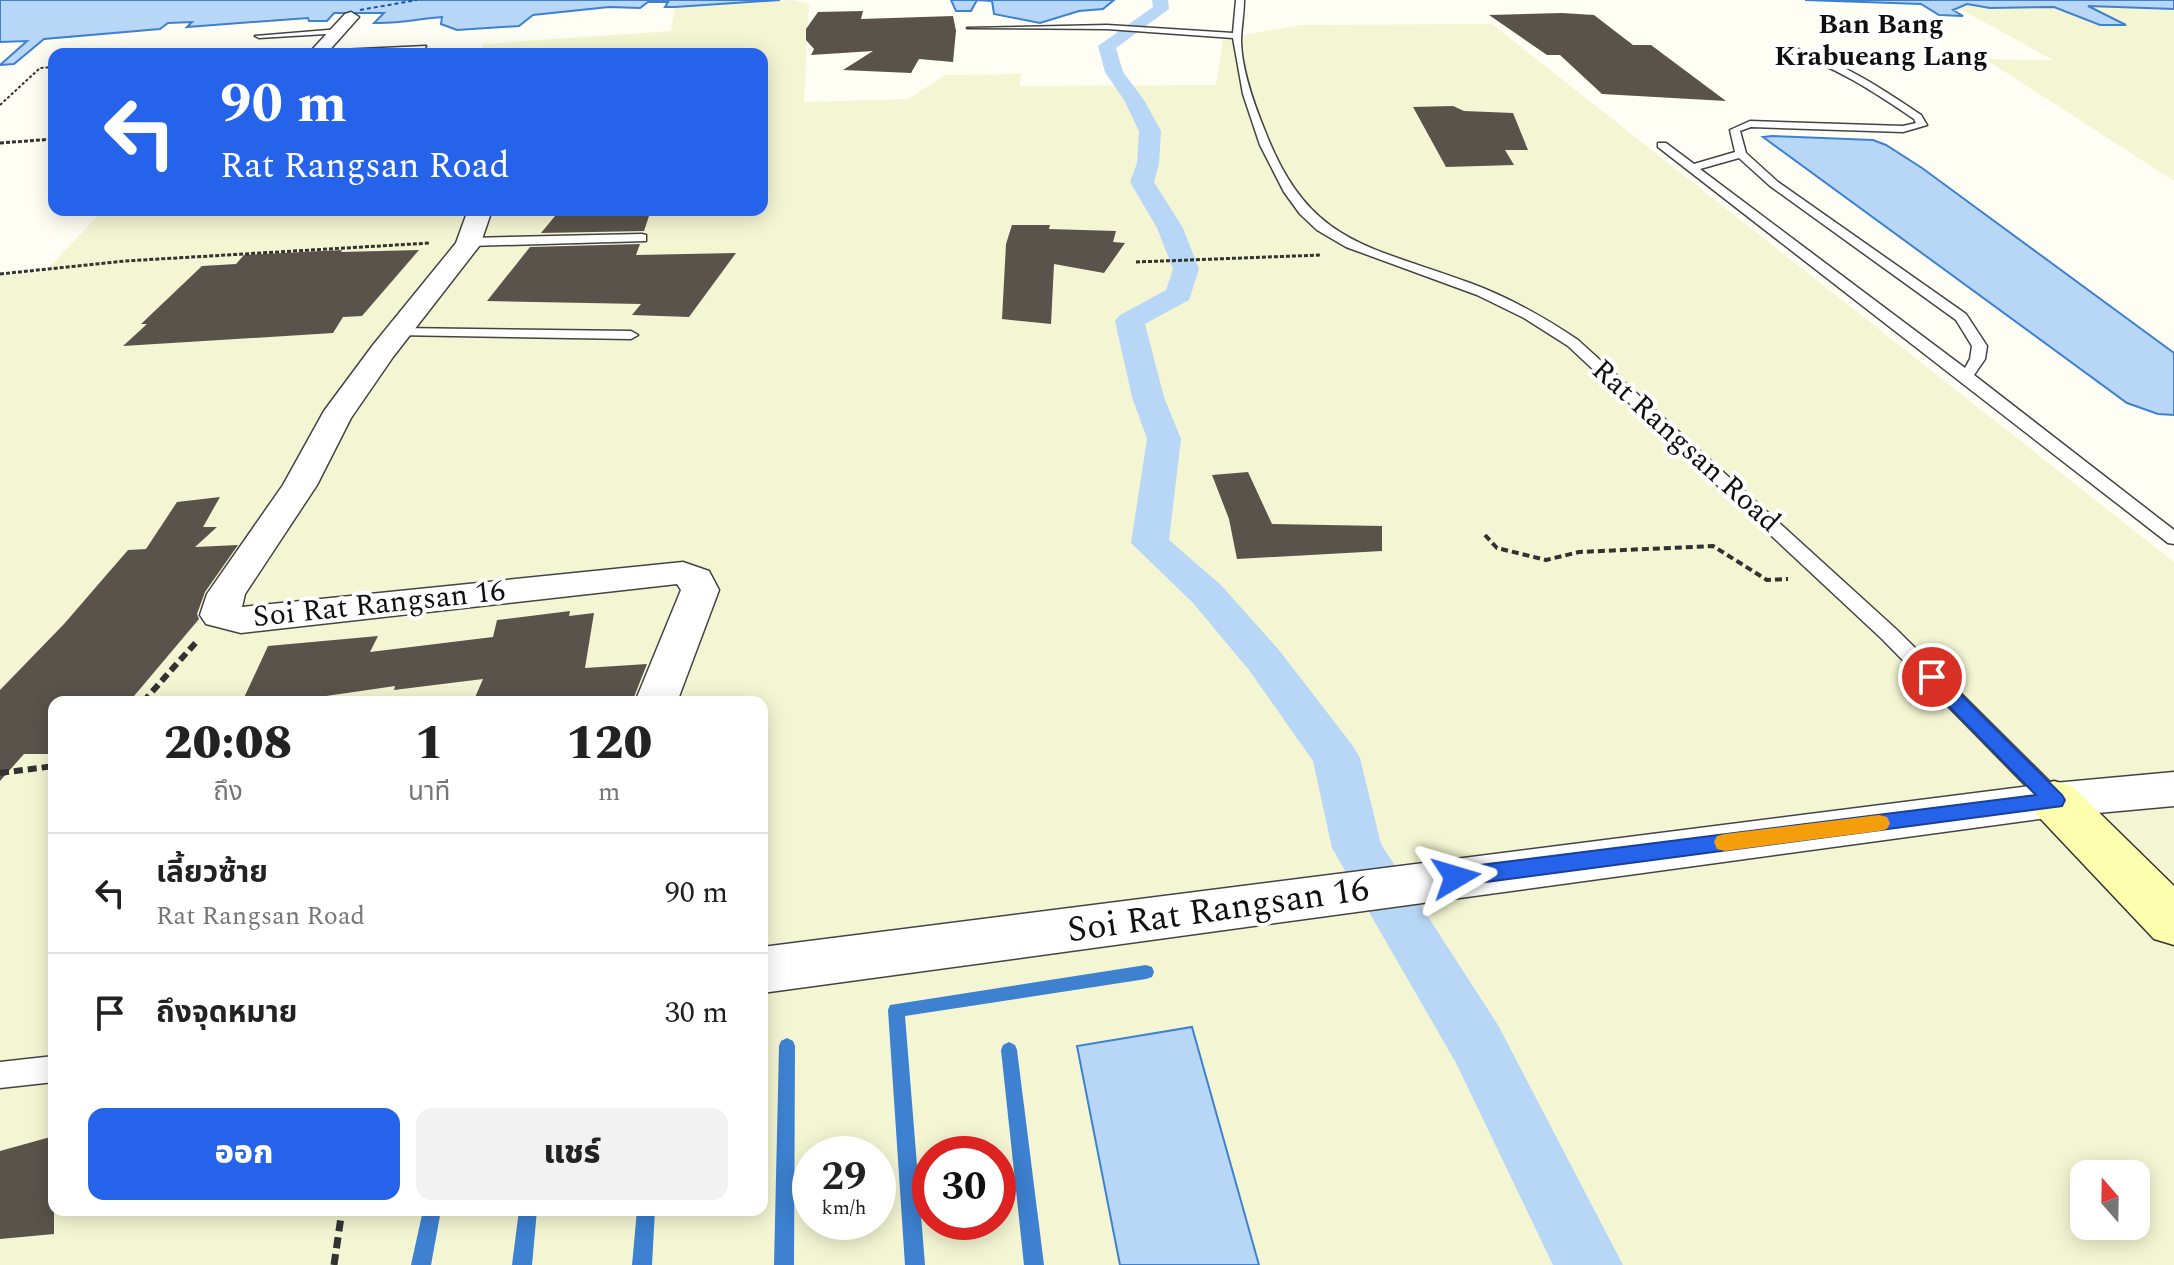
<!DOCTYPE html>
<html lang="th">
<meta charset="utf-8">
<style>
:root{--surface:#fff;--page:#f2f2f2;--text:#222;--muted:#767676;--line:#e0e0e0;--accent:#2563eb}
body{margin:0;font-family:Spectral,"Noto Sans Thai",serif;background:var(--page);color:var(--text);height:100vh;display:flex;flex-direction:column;font-size:30px;white-space:nowrap}
*{box-sizing:border-box;margin:0}
p{font-size:26px;color:var(--muted)}
.icon{flex:none;width:44px;height:44px;fill:none;stroke:currentColor;stroke-width:2;stroke-linecap:round;stroke-linejoin:round}
.map{position:relative;flex:1;overflow:hidden}
.drawer{position:absolute;left:48px;top:696px;width:720px;height:520px;display:flex;flex-direction:column;background:var(--surface);border-radius:16px;box-shadow:0 4px 20px #0003}
.drawer>*{flex:none}
.hud{position:absolute;left:48px;top:48px;width:720px;height:168px;border-radius:16px;box-shadow:0 4px 20px #0003;background:#2563eb;color:#fff;overflow:hidden}
.needle{width:52px;rotate:340deg}
.tools{position:absolute;left:2070px;top:1160px;display:grid;gap:16px}
.tools a{display:grid;place-items:center;width:80px;height:80px;border-radius:16px;background:var(--surface);box-shadow:0 4px 20px #0003;font-size:40px}
.speed{position:absolute;left:792px;top:1136px;display:flex;gap:16px;font-size:40px;font-weight:700;text-align:center}
.speed>*{display:grid;place-content:center;width:104px;height:104px;border-radius:50%;background:var(--surface);box-shadow:0 4px 20px #0003;line-height:1}
.speed small{font-size:20px;font-weight:400}
.speed .limit{border:12px solid #d22;background:#fff;color:#111}
.pin{position:absolute;display:grid;place-items:center;width:68px;height:68px;color:#fff;margin:-34px;border:4px solid #fff;border-radius:50%;box-shadow:0 2px 8px #0007}
.me{position:absolute;width:88px;margin:-44px;rotate:83deg;stroke-linejoin:round;filter:drop-shadow(0 0 6px #0008)}
.turn{display:flex;align-items:center;gap:28px;height:168px;padding:0 40px;font-size:36px}
.turn .icon{width:104px;height:104px;stroke-width:2.5}
.turn b{display:block;font-size:56px;line-height:68px}
.eta{display:flex;justify-content:space-evenly;align-items:center;height:136px;text-align:center}
.eta b{font-size:48px;font-weight:800;line-height:56px}
.cta{display:flex;gap:16px;margin-top:auto;padding:16px 40px}
.cta a{flex:1;height:92px;border-radius:16px;background:var(--accent);color:#fff;font-size:32px;font-weight:800;line-height:92px;text-align:center}
.cta a+a{background:var(--page);color:var(--text)}
ul{padding:0;list-style:none}
li{display:flex;align-items:center;gap:24px;height:120px;padding:0 40px;border-top:2px solid var(--line)}
li div{flex:1}
li b{display:block;font-size:30px}
li em{font-style:normal}
.map>svg:first-child{display:block}
.farmland{fill:#f4f6d3;fill-rule:evenodd}
.water{fill:#b8d7f7;stroke:#3d81d0;stroke-width:2}
.lines{fill:none;stroke-linecap:round;stroke-linejoin:round}
.stream{fill:#3d81d0;fill-rule:evenodd}
.canal{fill:#b8d7f7;fill-rule:evenodd}
.ferry{stroke:#1653a6;stroke-width:2;stroke-dasharray:4 3;stroke-linecap:butt}
.building{fill:#5a534c}
.lane-casing{stroke:#434343;stroke-width:3}
.street-casing{stroke:#434343;stroke-width:3}
.secondary-casing{stroke:#323232;stroke-width:3}
.path-far4{stroke:#323232;stroke-width:2;stroke-dasharray:3 2;stroke-linecap:butt}
.path-far3{stroke:#323232;stroke-width:3;stroke-dasharray:4 2;stroke-linecap:butt}
.path-far2{stroke:#323232;stroke-width:4;stroke-dasharray:7 4;stroke-linecap:butt}
.path-far1{stroke:#323232;stroke-width:6;stroke-dasharray:9 5;stroke-linecap:butt}
.path{stroke:#323232;stroke-width:7;stroke-dasharray:11 6;stroke-linecap:butt}
.lane{fill:#fff;fill-rule:evenodd}
.street{fill:#fff;fill-rule:evenodd}
.secondary{fill:#fdffaf;fill-rule:evenodd}
.route{fill:#2563eb;stroke:#184099;stroke-width:2}
.slow{fill:#f59e0b}
.labels{text-anchor:middle;dominant-baseline:central;stroke-width:8;stroke-linejoin:round;paint-order:stroke}
.far-quarter-label{font-size:28px;font-weight:bold;fill:#101010;stroke:#fff}
.street-label{font-size:30px;fill:#101010;stroke:#fff}
.near-street-label{font-size:36px;fill:#101010;stroke:#fff}
</style>
<div class="map">
<svg width="2174" height="1265" viewBox="0 0 2174 1265">
<rect width="100%" height="100%" fill="#fffef4"/>
<g class="farmland">
<path d="M792 0 809 4 804 102 908 99 945 75 1022 74 1019 86 1216 85 1223 39 1300 25 1492 24 2174 562V1265H0V276L45 272 103 210H762V54H478L484 44 671 31 675 7ZM54 702H762V1210H54ZM810 1154H878V1222H810ZM930 1154H998V1222H930ZM2084 1174H2136V1226H2084Z"/>
<polygon points="1967,4 1990,8 2054,7 2100,25 2124,24 2086,6 2174,9 2174,181 1985,59 2053,60 1958,8"/>
</g>
<g class="water">
<path d="M0 0H780L675 7H665L668 2H648L640 8 609 7 533 15 519 26 457 30 441 24 442 17C418 19 397 24 374 23L384 13H334L327 21H309L308 18 187 27 192 22 168 23 160 29 44 39 14 64 0 65 27 41 0 42Z"/>
<polygon points="951,0 1114,0 1103,9 1079,11 1040,23 994,14 992,1 977,0 971,11 956,11"/>
<polygon points="1805,0 2174,0 2174,9 2088,6 2126,25 2100,25 2054,7 1990,8 1967,4 1953,10 1963,16 1939,15 1921,4"/>
<polygon points="1772,136 1873,140 1886,145 1922,168 2174,353 2174,415 2158,414 2127,403 1763,137"/>
<polygon points="1192,1027 1259,1265 1120,1265 1077,1046"/>
</g>
<g class="lines">
<g class="stream">
<polygon points="1146,965 1152,967 1154,972 1152,977 1146,979 905,1016 925,1265 905,1265 888,1010 890,1005"/>
<polygon points="787,1038 793,1041 795,1046 794,1265 774,1265 779,1046 781,1041"/>
<polygon points="1009,1042 1015,1045 1017,1050 1044,1265 1024,1265 1001,1050 1003,1045"/>
<polygon points="423,1210 441,1210 431,1265 411,1265"/>
<polygon points="519,1210 537,1210 532,1265 512,1265"/>
<polygon points="637,1210 655,1210 652,1265 632,1265"/>
</g>
<polygon class="canal" points="1152,0 1168,0 1169,9 1116,48 1123,72 1144,100 1161,131 1159,163 1154,182 1183,228 1199,269 1189,300 1145,324 1164,397 1181,439 1169,540 1221,585 1279,650 1353,746 1360,758 1381,844 1498,1025 1623,1265 1553,1265 1456,1063 1332,848 1313,761 1249,670 1193,603 1131,543 1147,439 1132,397 1115,321 1120,315 1166,290 1173,269 1157,228 1130,182 1137,163 1139,131 1124,100 1105,72 1098,46 1153,7"/>
<polyline class="ferry" points="360,10 417,0"/>
</g>
<g class="building">
<polygon points="863,11 861,19 953,16 956,31 953,62 919,59 911,73 843,70 873,51 811,55 814,49 806,40 806,29 818,12"/>
<polygon points="1562,13 1594,15 1633,45 1651,45 1726,101 1602,94 1560,55 1547,55 1489,15"/>
<polygon points="1453,106 1464,111 1513,113 1528,150 1505,150 1514,165 1446,167 1413,107"/>
<polygon points="560,210 651,210 644,231 541,233"/>
<polygon points="1012,225 1050,225 1049,229 1116,231 1113,242 1125,243 1104,273 1054,264 1051,324 1002,319 1006,244"/>
<polygon points="640,244 636,255 736,253 689,317 632,315 641,304 487,301 530,247"/>
<polygon points="342,250 341,252 419,250 362,316 343,317 333,333 123,346 147,324 141,324 202,266 236,264 244,255"/>
<polygon points="1248,472 1272,524 1382,526 1382,551 1237,559 1229,519 1212,475"/>
<polygon points="220,497 203,527 217,527 195,547 238,545 205,592 197,614 199,619 129,702 54,702 54,754 24,754 0,781 0,690 64,624 128,550 146,549 177,502"/>
<polygon points="570,611 569,616 594,613 585,668 647,664 632,702 473,702 483,679 394,690 395,686 285,702 242,702 268,646 378,636 370,652 493,637 497,620"/>
<polygon points="54,1136 54,1234 0,1239 0,1151"/>
</g>
<g class="lines">
<defs>
<g id="lane">
<path d="M1236 0H1244C1244 14 1241 29 1241 42 1242 71 1254 104 1265 131 1309 245 1368 245 1470 283 1508 297 1544 317 1578 340L1896 629 2062 794 2066 800 2062 806 2054 809 2046 806 1882 639 1568 346 1524 318 1477 295 1346 247 1317 230 1300 214 1284 192 1260 145 1243 94 1233 38 1107 29 967 28 1107 25 1233 33Z"/>
<polygon points="340,29 343,33 259,38 255,36"/>
<polygon points="426,46 423,51 313,54 317,51"/>
<path d="M1789 46C1838 60 1880 87 1921 115L1927 125 1903 132 1751 127 1740 131 1746 153 1778 182 1966 314 1987 346 1985 359 1974 375 2174 530V544L2168 543 1658 147V143H1666L1694 164 1735 152 1730 130 1750 121 1903 126 1916 123 1914 119C1873 91 1833 65 1786 51ZM1739 158 1770 186 1956 320 1972 346 1970 359 1965 368 1700 169Z"/>
<polygon points="642,234 646,235 646,241 469,246 463,242 469,238"/>
<polygon points="400,328 631,331 638,335 631,339 395,335 395,329"/>
<polygon points="54,1056 54,1082 0,1088 0,1062"/>
</g>
<g id="street">
<polygon points="351,12 359,17 326,54 308,54 345,14"/>
<polygon points="468,210 492,210 480,245 393,357 351,418 317,485 245,594 242,607 683,562 709,571 719,590 677,702 635,702 681,590 677,584 241,633 206,624 200,615 207,594 283,485 324,411 373,345 456,243"/>
<polygon points="2174,772 2174,806 2054,817 762,993 762,947 2054,783"/>
</g>
<polygon id="secondary" points="2054,781 2072,786 2174,886 2174,945 2154,939 2036,814 2028,800 2036,786"/>
</defs>
<use href="#lane" class="lane-casing"/>
<use href="#street" class="street-casing"/>
<use href="#secondary" class="secondary-casing"/>
<polyline class="path-far4" points="0,105 40,68 54,67"/>
<g class="path-far3">
<polyline points="0,143 54,139"/>
<polyline points="1136,262 1321,255"/>
<polyline points="0,274 125,261 430,243"/>
</g>
<polyline class="path-far2" points="1485,535 1497,548 1546,560 1579,552 1713,546 1767,580 1788,579"/>
<g class="path-far1">
<polyline points="143,702 198,640"/>
<polyline points="0,773 54,766"/>
</g>
<polyline class="path" points="334,1265 342,1210"/>
<use href="#lane" class="lane"/>
<use href="#street" class="street"/>
<use href="#secondary" class="secondary"/>
</g>
<polygon class="route" points="1932,671 1939,673 2062,795 2065,800 2062,806 1456,886 1448,883 1445,877 1448,871 1456,868 2036,795 1925,682 1922,677 1925,673"/>
<polygon class="slow" points="1879,815 1887,817 1890,823 1887,829 1879,831 1725,851 1717,849 1714,842 1717,836 1725,834"/>
<g class="labels">
<g class="far-quarter-label">
<text x="1881" y="24">Ban Bang<tspan x="1881" dy="32">Krabueang Lang</tspan></text>
</g>
<g class="street-label">
<text transform="translate(1686 446) rotate(42)">Rat Rangsan Road</text>
<text transform="translate(379 604) rotate(-6)">Soi Rat Rangsan 16</text>
</g>
<g class="near-street-label">
<text transform="translate(1218 910) rotate(-8)">Soi Rat Rangsan 16</text>
</g>
</g>
</svg>
<div class="tools">
<a><svg class="needle" viewBox="-14 -14 28 28"><path d="M0-13l5 13h-10z" fill="#e53935"/><path d="M0 13l5-13h-10z" fill="#767676"/></svg></a>
</div>
<div class="speed"><div>29<small>km/h</small></div><div class="limit">30</div></div>
<div class="pin" style="left:1932px;top:677px;background:#d93025"><svg class="icon" aria-label="arrive" viewBox="0 0 24 24"><path d="M6 21V4h12l-3 4 3 4H6"/></svg></div>
<svg class="me" style="left:1456px;top:877px" viewBox="-20 -20 40 40"><path d="M0-17L14 15 0 8-14 15z" fill="#2563eb" stroke="#fff" stroke-width="4"/></svg>
<div class="hud">
<div class="turn"><svg class="icon" aria-label="left" viewBox="0 0 24 24"><path d="M17 20v-9H6M10 6l-5 5 5 5"/></svg><div><b>90 m</b>Rat Rangsan Road</div></div>
</div>
<section class="drawer">
<div class="eta">
<div><b>20:08</b><p>ถึง</p></div>
<div><b>1</b><p>นาที</p></div>
<div><b>120</b><p>m</p></div>
</div>
<ul>
<li><svg class="icon" aria-label="left" viewBox="0 0 24 24"><path d="M17 20v-9H6M10 6l-5 5 5 5"/></svg><div><b>เลี้ยวซ้าย</b><p>Rat Rangsan Road</p></div><em>90 m</em></li>
<li><svg class="icon" aria-label="arrive" viewBox="0 0 24 24"><path d="M6 21V4h12l-3 4 3 4H6"/></svg><div><b>ถึงจุดหมาย</b></div><em>30 m</em></li>
</ul>
<div class="cta"><a>ออก</a><a>แชร์</a></div>
</section>
</div>
